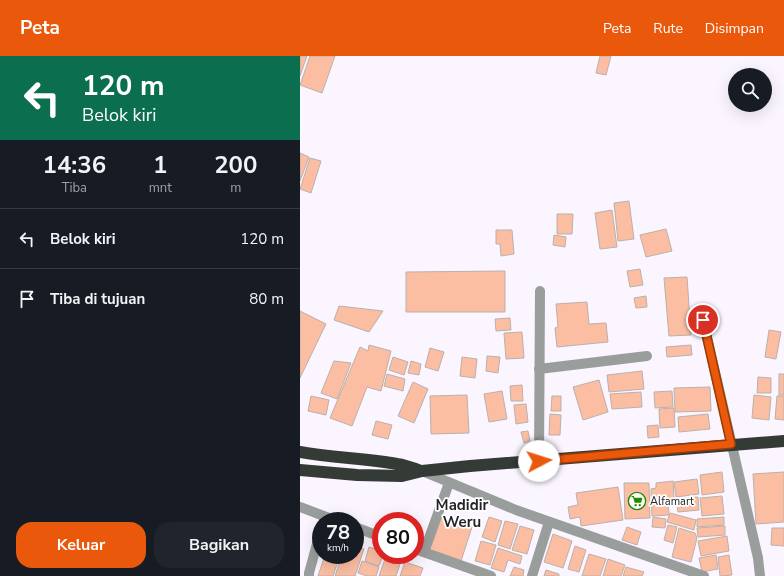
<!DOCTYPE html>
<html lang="id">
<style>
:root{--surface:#171b24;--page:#20242c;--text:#f1f3f6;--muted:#9ea1a6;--line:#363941;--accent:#ea580c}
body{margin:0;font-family:"Nunito Sans",sans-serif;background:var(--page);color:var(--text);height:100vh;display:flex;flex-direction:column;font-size:15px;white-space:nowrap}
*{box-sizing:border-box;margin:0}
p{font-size:13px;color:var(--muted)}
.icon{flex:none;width:22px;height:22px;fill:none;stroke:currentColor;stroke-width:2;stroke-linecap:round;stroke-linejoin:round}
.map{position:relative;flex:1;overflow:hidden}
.drawer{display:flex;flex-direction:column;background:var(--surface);width:300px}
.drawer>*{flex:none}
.banner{background:#0b6e4f;color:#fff;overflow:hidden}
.buttons{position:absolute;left:428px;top:12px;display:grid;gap:8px}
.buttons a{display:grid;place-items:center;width:44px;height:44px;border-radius:50%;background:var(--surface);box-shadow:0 4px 16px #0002;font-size:20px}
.speed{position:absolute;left:12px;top:456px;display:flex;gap:8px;font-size:20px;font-weight:700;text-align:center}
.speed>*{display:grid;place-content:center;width:52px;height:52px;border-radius:50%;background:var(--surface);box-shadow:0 4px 16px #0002;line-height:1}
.speed small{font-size:10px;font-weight:400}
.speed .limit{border:6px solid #d22;background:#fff;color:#111}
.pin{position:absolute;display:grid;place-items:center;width:34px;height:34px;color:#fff;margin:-17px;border:2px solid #fff;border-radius:50%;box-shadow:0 1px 4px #0007}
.me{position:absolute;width:44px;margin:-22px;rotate:85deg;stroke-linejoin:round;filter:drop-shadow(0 0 3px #0008)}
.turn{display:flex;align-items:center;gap:14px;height:84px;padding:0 16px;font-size:18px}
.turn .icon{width:52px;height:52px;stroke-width:2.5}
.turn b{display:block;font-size:28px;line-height:34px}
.eta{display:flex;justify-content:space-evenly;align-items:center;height:68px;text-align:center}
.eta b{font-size:24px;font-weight:700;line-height:28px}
.action{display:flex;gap:8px;margin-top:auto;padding:8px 16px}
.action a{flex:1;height:46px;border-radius:16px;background:var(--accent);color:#fff;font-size:16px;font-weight:700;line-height:46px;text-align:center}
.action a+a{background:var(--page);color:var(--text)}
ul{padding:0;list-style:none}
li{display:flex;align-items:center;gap:12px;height:60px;padding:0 16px;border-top:1px solid var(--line)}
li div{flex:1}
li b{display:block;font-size:15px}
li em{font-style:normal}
header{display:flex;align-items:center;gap:24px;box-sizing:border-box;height:56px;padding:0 20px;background:var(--accent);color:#fff}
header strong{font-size:19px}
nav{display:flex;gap:22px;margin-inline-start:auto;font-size:14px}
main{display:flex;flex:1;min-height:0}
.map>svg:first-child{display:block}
.building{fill:#fbbea3;stroke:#bbb0ac}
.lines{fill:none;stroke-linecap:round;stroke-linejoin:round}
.minor{stroke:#999d9b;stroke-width:10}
.highway{stroke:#343b36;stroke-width:12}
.route-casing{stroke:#983908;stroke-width:10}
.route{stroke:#ea580c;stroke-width:7}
.labels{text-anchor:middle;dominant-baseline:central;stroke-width:3.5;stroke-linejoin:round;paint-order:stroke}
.poi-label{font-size:11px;fill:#252327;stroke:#fff;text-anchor:start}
.district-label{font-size:15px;font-weight:bold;fill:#252327;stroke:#fff}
</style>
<header>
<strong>Peta</strong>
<nav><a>Peta</a><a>Rute</a><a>Disimpan</a></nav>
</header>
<main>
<section class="drawer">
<div class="banner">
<div class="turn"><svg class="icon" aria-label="left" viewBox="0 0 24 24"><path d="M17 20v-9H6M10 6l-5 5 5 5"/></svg><div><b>120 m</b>Belok kiri</div></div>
</div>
<div class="eta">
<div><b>14:36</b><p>Tiba</p></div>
<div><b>1</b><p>mnt</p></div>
<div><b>200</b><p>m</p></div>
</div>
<ul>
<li><svg class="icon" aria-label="left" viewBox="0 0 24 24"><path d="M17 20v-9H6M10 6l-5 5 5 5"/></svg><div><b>Belok kiri</b></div><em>120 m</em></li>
<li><svg class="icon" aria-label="arrive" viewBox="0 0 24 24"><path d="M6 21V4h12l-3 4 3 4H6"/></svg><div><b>Tiba di tujuan</b></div><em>80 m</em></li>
</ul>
<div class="action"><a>Keluar</a><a>Bagikan</a></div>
</section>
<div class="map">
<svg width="484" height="520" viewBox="0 0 484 520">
<rect width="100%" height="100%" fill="#faf5fe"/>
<g class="building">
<polygon points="0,0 7,0 0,20"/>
<polygon points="10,0 35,0 22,37 0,29"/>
<polygon points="300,0 311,0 306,19 296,17"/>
<polygon points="0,97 9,101 0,125"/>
<polygon points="10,102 21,105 11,137 0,133"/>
<polygon points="329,145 334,183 318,185 314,147"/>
<polygon points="312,154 317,191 300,193 295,157"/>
<polygon points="257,158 273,158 272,178 257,178"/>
<polygon points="366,173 372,195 346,201 340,179"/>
<polygon points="196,174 212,174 214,198 201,200 200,188 196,188"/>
<polygon points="254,179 266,181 265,191 253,189"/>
<polygon points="340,213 343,229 330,231 327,215"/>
<polygon points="205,215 205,256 106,256 106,216"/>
<polygon points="387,221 391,279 369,280 364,222"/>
<polygon points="346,240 347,251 336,252 334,242"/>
<polygon points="287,246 289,268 306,267 308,286 257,291 255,272 258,271 256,248"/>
<polygon points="39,250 83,255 69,276 34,264"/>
<polygon points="0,255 26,268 0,322"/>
<polygon points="210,262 211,274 196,275 195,263"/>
<polygon points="469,274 481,276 476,303 465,301"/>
<polygon points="222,276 224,302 206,303 204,277"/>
<polygon points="69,289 91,295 81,335 67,331 52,370 30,362 60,291 68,295"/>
<polygon points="391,289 392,299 367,301 366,291"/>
<polygon points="130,292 144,296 138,315 125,311"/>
<polygon points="187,300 200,301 198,317 186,315"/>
<polygon points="93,301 108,306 104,319 89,314"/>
<polygon points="162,301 177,303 175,322 160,320"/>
<polygon points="34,305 51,307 37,343 21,337"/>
<polygon points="111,305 121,308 119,319 108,317"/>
<polygon points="342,315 344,333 309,336 307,319"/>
<polygon points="87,318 105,323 103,335 84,330"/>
<rect x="479" y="318" width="5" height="21"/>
<polygon points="458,321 471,322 471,337 457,337"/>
<polygon points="299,324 308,356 283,364 273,331"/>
<polygon points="113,326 128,333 114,367 98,360"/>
<polygon points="222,329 223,345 211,345 210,330"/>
<polygon points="410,331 411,355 375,356 374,332"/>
<polygon points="202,335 207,363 189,366 184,338"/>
<polygon points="372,335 373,351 355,352 354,336"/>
<polygon points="341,336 342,351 312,353 310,338"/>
<polygon points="167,339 169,377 131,378 130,340"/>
<polygon points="454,339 471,341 469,364 452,362"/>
<polygon points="11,340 29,344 26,359 8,355"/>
<polygon points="252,340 261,340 261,355 251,355"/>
<polygon points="477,340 484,340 484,364 475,363"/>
<polygon points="226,348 228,366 216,368 214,349"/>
<polygon points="374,352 375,371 360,372 359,353"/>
<polygon points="250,358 261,359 260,379 249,379"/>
<polygon points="408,358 410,373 379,376 378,361"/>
<polygon points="76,365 92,369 88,383 72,379"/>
<polygon points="358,369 359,381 348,382 347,370"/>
<polygon points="228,375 230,385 224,387 221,376"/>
<polygon points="422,416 424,436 402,439 400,419"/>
<polygon points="484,416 484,466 456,468 453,418"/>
<polygon points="397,423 399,438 376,441 374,426"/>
<polygon points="373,425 374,442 368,443 369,459 352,460 351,433 356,432 356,427"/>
<polygon points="324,427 349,427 350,462 325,463"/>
<polygon points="318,431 323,464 281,470 280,461 270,463 268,451 278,449 276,437"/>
<polygon points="422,440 424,458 402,460 400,442"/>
<polygon points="398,441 399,454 378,456 376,443"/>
<polygon points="370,457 396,464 394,474 367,466"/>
<polygon points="140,460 172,471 161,505 129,494"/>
<polygon points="189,461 202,465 195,486 182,481"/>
<polygon points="353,461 366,463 365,472 352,471"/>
<polygon points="424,461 424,469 397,471 397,463"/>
<polygon points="205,465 218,468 210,493 198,489"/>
<polygon points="368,469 377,471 373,487 364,484"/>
<polygon points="220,470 234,474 227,498 212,494"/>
<polygon points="425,470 425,479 398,481 397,472"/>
<polygon points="327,471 341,476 337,489 322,484"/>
<polygon points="379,472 395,477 397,482 391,506 372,501"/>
<polygon points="472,472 484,472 484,490 471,489"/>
<polygon points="253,478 272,485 263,512 244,506"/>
<polygon points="427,480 429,495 401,500 398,485"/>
<polygon points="181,485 196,489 190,509 175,505"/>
<polygon points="275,490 286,494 279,516 268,513"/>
<polygon points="55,491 64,493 55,520 35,520 42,499 55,499"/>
<polygon points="69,491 81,495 81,499 83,499 79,510 65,505"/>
<polygon points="198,492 222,500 220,508 208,504 204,516 191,512"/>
<polygon points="289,498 306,503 300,520 282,520"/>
<polygon points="25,499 40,499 33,520 18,520"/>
<polygon points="416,499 418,513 402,516 399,502"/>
<polygon points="429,499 432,519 420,520 418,501"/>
<polygon points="86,500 101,505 96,520 79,520"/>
<polygon points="308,503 325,509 321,520 303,520"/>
<polygon points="62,505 79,511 76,520 67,520 58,517"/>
<polygon points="105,506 123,512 120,520 100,520"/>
<polygon points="214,511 224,514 223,520 210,520"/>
<polygon points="326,511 344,516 342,520 323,520"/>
<polygon points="246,514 259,518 259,520 244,520"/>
</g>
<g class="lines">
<g class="minor">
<polyline points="403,264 458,502 460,520"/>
<polyline points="239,313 347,300"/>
<polyline points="239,405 240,235"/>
<polyline points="122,415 216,454 404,520"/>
<polyline points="0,451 37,465"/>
<polyline points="55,471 81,481"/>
<polyline points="115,493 191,520"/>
<polyline points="124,496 149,427"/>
<polyline points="9,520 9,517 21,473"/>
<polyline points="232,520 249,466"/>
</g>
<g class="highway">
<path d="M0 396C32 402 65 402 97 408 105 409 113 412 121 415"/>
<polyline points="0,414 57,419 102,420 122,415 170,410 484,385"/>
</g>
</g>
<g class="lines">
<defs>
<polyline id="route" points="239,405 431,388 403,264"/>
</defs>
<use href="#route" class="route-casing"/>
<use href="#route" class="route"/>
</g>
<defs>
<symbol id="supermarket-ring" viewBox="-11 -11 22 22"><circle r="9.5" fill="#fff" stroke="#238a00" stroke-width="1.5"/><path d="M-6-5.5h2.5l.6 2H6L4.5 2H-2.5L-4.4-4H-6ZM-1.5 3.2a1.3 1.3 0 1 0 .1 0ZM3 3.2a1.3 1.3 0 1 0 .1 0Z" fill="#238a00"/></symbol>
</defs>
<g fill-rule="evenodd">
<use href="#supermarket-ring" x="327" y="435" width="20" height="20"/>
</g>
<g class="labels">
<g class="poi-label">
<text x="350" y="445">Alfamart</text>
</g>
<g class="district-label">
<text x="162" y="449">Madidir<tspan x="162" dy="17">Weru</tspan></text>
</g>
</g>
</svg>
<div class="buttons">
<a><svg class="icon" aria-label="search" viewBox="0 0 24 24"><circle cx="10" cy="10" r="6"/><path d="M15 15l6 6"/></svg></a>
</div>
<div class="speed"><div>78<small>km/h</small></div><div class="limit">80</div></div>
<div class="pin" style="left:403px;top:264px;background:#d93025"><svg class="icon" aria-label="arrive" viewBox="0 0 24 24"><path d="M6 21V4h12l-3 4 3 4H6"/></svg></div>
<svg class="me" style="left:239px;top:405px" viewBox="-20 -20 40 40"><circle r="19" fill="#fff"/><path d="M0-13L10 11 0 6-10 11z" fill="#ea580c"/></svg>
</div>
</main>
